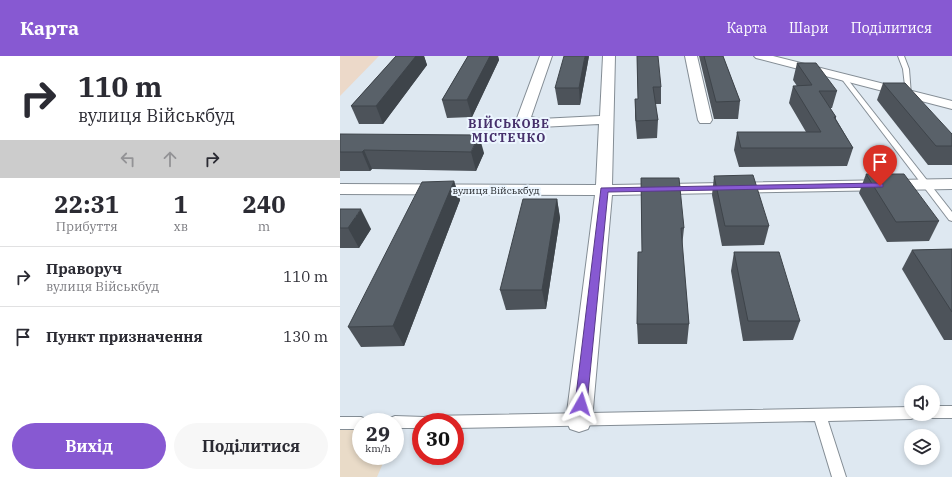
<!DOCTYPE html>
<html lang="uk">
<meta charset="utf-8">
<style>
:root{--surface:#fff;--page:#f7f7f7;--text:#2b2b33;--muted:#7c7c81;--line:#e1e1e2;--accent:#8759d2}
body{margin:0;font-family:"IBM Plex Serif",serif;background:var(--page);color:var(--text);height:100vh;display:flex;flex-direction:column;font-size:15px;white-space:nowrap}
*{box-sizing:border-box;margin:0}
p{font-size:13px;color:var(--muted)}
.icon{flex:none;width:22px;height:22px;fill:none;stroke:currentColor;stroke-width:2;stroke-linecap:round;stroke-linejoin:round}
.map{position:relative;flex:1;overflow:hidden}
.drawer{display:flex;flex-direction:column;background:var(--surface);width:340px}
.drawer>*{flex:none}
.top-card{background:#fff;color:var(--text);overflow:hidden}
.controls{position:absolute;left:564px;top:329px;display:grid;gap:8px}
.controls a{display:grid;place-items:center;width:36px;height:36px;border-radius:50%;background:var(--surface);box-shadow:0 2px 6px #0003;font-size:20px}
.speed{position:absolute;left:12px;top:357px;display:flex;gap:8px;font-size:20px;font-weight:700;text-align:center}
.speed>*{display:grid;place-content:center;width:52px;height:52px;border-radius:50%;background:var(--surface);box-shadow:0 2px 6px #0003;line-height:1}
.speed small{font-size:10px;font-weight:400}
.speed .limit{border:6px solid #d22;background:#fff;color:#111}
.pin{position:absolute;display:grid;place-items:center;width:34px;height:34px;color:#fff;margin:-41px -17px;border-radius:50% 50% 50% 0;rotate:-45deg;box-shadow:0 0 4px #0007}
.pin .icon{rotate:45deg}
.me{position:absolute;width:44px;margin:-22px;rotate:6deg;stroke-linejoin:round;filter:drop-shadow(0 0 3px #0008)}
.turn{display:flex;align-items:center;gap:14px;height:84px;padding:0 12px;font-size:18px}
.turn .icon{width:52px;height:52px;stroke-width:2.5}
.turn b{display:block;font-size:28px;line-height:34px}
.lanes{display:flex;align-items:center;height:38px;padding:0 12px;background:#0003;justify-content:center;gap:20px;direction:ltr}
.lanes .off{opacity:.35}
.eta{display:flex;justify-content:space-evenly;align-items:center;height:68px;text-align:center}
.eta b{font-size:24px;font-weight:800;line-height:28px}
.primary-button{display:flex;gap:8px;margin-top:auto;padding:8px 12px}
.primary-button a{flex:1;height:46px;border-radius:24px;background:var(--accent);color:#fff;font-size:16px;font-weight:800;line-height:46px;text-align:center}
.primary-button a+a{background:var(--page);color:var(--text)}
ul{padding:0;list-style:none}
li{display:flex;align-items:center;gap:12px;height:60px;padding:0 12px;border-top:1px solid var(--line)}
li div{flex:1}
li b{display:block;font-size:15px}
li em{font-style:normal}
header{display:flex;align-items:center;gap:24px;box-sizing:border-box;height:56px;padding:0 20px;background:var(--accent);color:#fff}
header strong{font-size:19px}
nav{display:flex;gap:22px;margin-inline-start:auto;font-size:14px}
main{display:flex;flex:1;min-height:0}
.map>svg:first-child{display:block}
.industrial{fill:#ecd9c9}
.education{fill:#e9dbc8}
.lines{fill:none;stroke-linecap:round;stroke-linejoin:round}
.service-casing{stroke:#848d95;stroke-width:2}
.minor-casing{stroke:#848d95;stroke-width:2}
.service{fill:#fff;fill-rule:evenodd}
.minor{fill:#fff;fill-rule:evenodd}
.wall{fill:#4d535a}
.shaded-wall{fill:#3e444a}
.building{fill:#596169;stroke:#3e444a}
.route{fill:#8759d2;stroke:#583a88}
.labels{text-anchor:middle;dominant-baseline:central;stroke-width:4;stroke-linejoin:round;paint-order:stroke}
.street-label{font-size:10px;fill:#292c30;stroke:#ecf6ff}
.far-district-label{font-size:12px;font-weight:bold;letter-spacing:1px;fill:#46306b;stroke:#ecf6ff}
</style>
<header>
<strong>Карта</strong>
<nav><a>Карта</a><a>Шари</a><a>Поділитися</a></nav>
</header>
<main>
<section class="drawer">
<div class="top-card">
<div class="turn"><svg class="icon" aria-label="right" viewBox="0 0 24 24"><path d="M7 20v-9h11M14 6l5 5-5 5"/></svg><div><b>110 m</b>вулиця Військбуд</div></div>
<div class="lanes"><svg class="icon off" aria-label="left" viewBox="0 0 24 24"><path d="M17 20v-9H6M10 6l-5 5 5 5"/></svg><svg class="icon off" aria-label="ahead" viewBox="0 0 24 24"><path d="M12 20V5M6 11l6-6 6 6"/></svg><svg class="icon" aria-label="right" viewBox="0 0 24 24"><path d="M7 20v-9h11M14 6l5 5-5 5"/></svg></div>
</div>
<div class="eta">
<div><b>22:31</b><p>Прибуття</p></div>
<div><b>1</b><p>хв</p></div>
<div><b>240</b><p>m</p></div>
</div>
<ul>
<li><svg class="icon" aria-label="right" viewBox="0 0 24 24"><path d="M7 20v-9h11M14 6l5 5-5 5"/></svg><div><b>Праворуч</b><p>вулиця Військбуд</p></div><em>110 m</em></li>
<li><svg class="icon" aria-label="arrive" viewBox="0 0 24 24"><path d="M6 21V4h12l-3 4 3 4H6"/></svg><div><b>Пункт призначення</b></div><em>130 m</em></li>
</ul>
<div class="primary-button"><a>Вихід</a><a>Поділитися</a></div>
</section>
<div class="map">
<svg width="612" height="421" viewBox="0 0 612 421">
<rect width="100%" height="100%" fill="#dee8f1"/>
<polygon class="industrial" points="0,0 39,0 0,40"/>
<polygon class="education" points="21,367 21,400 46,400 37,421 0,421 0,368"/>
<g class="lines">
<defs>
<g id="service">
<polygon points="558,0 564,0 569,13 571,39 566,38 563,13"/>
<polygon points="501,20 505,20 612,156 612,165 609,164 501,22"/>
<polygon points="593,350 612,350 612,362 593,362 588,360 587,358 593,358"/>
<polygon points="571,351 571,358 577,358 576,361 571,363 488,365 506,421 492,421 475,365 115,372 115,366 81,366 81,372 55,372 55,366 48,366 50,362 55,360 84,361 88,360"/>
<polygon points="0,361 21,361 26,363 27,366 21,366 21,373 0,373"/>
</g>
<g id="minor">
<polygon points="200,0 212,0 191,61 200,63 260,60 263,0 275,0 272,129 612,123 612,133 272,139 252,364 248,373 239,376 230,373 226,364 255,139 0,138 0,128 256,129 259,68 200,71 183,69 177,62"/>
<polygon points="345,0 357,0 372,64 370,67 360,67 358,64"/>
<polygon points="414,0 433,0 612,45 612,53 416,2"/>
</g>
</defs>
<use href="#service" class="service-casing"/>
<use href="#minor" class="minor-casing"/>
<use href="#service" class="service"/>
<use href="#minor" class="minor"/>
</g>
<g class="wall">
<polygon points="56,0 84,0 87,9 43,68 19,68 11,50"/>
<polygon points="128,0 158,0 159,4 132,61 107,62 102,44"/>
<polygon points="249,0 240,49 218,49 215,32"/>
<polygon points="297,0 321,31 321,48 315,48 318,64 317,82 297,83 295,60 295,43 298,43"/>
<polygon points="359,0 383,0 400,45 398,63 374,63"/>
<polygon points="457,7 497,35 492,52 490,52 496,61 496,63 513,92 507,110 399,111 394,94 397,76 466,76 449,47 453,30 457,30 453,24"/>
<polygon points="543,27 612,78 612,109 588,109 537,44"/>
<polygon points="0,78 144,97 136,115 32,113 30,115 0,115"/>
<polygon points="526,118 599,165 589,185 547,186 519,137"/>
<polygon points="374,120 429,170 424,189 382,190 372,139"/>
<polygon points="301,122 344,172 342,191 349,268 347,288 298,288 297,268 302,196"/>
<polygon points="114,125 120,144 64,290 21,291 8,271"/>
<polygon points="217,143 220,162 206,253 166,254 160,234"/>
<polygon points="0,153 31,173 19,192 0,192"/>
<polygon points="612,193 612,284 604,284 562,213 572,194"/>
<polygon points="394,196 460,265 453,284 403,285 391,215"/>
</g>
<g class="shaded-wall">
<polygon points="76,0 84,0 87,9 43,68 36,50"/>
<polygon points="150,0 158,0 159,4 132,61 127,44"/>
<polygon points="245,0 249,0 240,49 239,32"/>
<polygon points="139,79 144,97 136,115 131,96"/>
<polygon points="24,94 32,113 30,115 22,96"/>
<polygon points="114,125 120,144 64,290 53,270"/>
<polygon points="217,143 220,162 206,253 202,234"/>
<polygon points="21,153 31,173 19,192 8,172"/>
</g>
<g class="building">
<polygon points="56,0 76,0 36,50 11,50"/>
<polygon points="128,0 150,0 127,44 102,44"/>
<polygon points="224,0 245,0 239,32 215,32"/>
<polygon points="297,0 318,0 321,31 313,31 318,64 296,65 295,43 298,43"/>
<polygon points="364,0 383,0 400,45 376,46"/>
<polygon points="457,7 476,7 497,35 479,35 496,61 494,61 513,92 401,92 397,76 481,76 453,30 472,29"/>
<polygon points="543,27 565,27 612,78 612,90 596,90"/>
<polygon points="0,78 139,79 131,96 24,94 22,96 0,96"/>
<polygon points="526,118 564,118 599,165 556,166"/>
<polygon points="413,119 429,170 385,170 374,120"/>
<polygon points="301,122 339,122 344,172 341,172 349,268 297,268 298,196 302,196"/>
<polygon points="114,125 53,270 8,271 82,126"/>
<polygon points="183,143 217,143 202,234 160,234"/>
<polygon points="0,153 21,153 8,172 0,172"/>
<polygon points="612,193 612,256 572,194"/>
<polygon points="394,196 439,196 460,265 408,265"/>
</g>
<polygon class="route" points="540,127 543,128 543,131 268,136 247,348 245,352 241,354 237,352 235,348 261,132"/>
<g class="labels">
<g class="street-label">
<text x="156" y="134">вулиця Військбуд</text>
</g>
<g class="far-district-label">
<text x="169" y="67">ВІЙСЬКОВЕ<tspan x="169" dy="14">МІСТЕЧКО</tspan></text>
</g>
</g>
</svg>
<div class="controls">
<a><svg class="icon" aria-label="sound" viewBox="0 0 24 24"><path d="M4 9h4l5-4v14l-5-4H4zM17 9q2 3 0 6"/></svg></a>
<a><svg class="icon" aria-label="layers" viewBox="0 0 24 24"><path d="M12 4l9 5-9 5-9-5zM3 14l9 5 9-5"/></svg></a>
</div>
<div class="speed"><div>29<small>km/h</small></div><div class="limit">30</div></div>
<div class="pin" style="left:540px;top:130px;background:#d93025"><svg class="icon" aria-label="arrive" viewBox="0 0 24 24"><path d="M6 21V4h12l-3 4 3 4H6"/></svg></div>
<svg class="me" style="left:241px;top:348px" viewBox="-20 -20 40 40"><path d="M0-17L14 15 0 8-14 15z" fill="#8759d2" stroke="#fff" stroke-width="4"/></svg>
</div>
</main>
